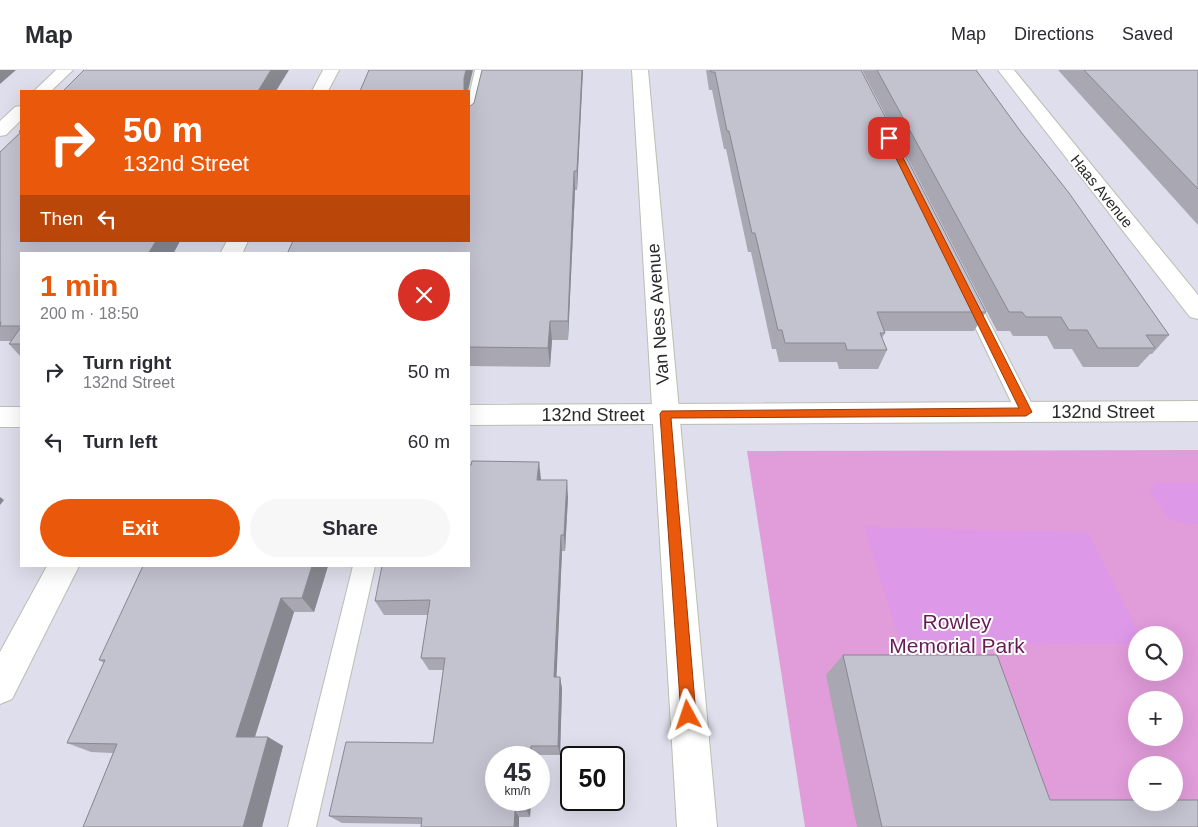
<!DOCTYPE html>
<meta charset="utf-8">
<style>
:root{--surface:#fff;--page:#f7f7f7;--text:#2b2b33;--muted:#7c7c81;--line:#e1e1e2;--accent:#ea580c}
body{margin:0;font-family:Helvetica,sans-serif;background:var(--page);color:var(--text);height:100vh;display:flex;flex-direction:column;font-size:19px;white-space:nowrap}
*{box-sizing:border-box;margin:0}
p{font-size:16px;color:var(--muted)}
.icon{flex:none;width:28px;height:28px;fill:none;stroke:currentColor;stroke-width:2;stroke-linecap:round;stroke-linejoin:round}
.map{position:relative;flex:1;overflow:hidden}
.side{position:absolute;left:20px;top:182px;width:450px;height:315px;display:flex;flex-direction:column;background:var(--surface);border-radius:0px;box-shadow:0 5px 20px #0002}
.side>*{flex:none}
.top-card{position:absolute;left:20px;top:20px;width:450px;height:152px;border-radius:0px;box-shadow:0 5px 20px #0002;background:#ea580c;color:#fff;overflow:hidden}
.fabs{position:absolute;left:1128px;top:556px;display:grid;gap:10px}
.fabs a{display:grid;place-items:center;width:55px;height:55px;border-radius:50%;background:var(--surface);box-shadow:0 5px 20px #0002;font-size:25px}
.speed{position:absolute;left:485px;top:676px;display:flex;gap:10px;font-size:25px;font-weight:700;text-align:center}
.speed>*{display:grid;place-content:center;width:65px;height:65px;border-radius:50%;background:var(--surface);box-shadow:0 5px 20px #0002;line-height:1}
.speed small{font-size:12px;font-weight:400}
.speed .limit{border:2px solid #111;border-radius:8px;background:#fff;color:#111}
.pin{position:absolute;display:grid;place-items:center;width:42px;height:42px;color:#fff;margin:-21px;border-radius:10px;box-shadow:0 2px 8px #0006}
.me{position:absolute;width:55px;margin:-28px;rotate:355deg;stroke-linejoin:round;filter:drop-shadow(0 0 4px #0008)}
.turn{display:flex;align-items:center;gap:18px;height:105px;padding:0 20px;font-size:22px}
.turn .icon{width:65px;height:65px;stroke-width:2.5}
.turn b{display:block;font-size:35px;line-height:42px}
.then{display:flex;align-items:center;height:48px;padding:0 20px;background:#0003;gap:10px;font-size:19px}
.round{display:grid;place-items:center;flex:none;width:52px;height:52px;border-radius:26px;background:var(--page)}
.overview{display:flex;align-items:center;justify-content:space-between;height:85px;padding:0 20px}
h1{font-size:30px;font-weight:700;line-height:38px;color:var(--accent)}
.button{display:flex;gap:10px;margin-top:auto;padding:10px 20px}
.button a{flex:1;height:58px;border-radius:30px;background:var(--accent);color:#fff;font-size:20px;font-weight:700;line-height:58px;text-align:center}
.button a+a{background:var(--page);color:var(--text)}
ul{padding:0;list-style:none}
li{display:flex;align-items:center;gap:15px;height:70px;padding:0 20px}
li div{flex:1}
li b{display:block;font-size:19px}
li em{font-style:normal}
header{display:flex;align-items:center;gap:30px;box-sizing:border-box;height:70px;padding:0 25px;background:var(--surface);border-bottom:1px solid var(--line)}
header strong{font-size:24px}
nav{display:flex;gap:28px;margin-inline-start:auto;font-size:18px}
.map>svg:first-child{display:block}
.green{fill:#e19cda;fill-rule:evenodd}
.pitch{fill:#de98e8}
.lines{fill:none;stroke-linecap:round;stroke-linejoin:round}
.service-casing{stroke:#bbbeb1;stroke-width:2}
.minor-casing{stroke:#bbbeb1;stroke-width:2}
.secondary-casing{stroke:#bbbeb1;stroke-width:2}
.service{fill:#fff;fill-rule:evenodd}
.minor{fill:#fff;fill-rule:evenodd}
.secondary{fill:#fff;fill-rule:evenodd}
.wall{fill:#a8a7b2}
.shaded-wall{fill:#888891}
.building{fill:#c3c2cf;stroke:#888891}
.route{fill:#ea580c;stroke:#983908}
.labels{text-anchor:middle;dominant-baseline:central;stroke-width:4;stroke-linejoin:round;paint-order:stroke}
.far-street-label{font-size:15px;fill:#2b2b2b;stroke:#fff}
.street-label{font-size:18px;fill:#2b2b2b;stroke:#fff}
.near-park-label{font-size:21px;fill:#661d54;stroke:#fff}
</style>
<header>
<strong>Map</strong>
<nav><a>Map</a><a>Directions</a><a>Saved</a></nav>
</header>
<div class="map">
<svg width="1198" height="757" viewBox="0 0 1198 757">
<rect width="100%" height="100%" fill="#dedeec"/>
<path class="green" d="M1198 380V757H805L747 381ZM1136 565H1174V602H1136ZM1136 630H1174V668H1136ZM1136 695H1174V732H1136Z"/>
<g class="pitch">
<path d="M1156 413H1198V454C1167 454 1165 445 1150 421Z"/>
<polygon points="864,457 1088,462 1140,565 1136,565 1136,574 900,573"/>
</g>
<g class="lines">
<defs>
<g id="service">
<polygon points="475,0 487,0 475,51 469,55 469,26"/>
<polygon points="969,223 975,224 977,228 1036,342 1033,347 1026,349 1019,347 1016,342 961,228 963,224"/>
<polygon points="353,496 375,496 316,757 288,757"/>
</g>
<g id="minor">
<polygon points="56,0 73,0 51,21 34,21"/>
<polygon points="323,0 339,0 328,21 312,21"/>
<polygon points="998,0 1014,0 1198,225 1198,249 1190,247"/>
<polygon points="21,36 21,50 6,65 0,66 0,51 15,37"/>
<polygon points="227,171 248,171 242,184 220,184"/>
<polygon points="1198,331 1198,351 469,355 469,335"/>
<rect x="0" y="337" width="21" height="20"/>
<polygon points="47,496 79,496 12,629 0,634 0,582"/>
</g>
<polygon id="secondary" points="632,0 648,0 717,757 677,757"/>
</defs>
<use href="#service" class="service-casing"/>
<use href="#minor" class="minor-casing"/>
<use href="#secondary" class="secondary-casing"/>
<use href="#service" class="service"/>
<use href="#minor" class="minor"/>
<use href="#secondary" class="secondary"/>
</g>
<g class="wall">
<polygon points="583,0 577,120 575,120 568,270 552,270 550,297 469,296 469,171"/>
<polygon points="706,0 861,0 986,242 974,261 884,261 885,263 882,268 887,280 878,299 839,299 837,292 779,292 776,279 772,279 751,182 748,182 726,79 724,79 712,20 709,20"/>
<polygon points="862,0 976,0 1169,265 1152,284 1150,284 1138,297 1083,297 1072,279 1054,279 1047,266 1013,266 1010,261 997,261"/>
<polygon points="1058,0 1198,0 1198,155"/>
<polygon points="21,59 21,171 180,171 173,184 21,184 21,287 9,274 11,271 0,271 0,82 20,63 19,62"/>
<polygon points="541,410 568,427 565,481 562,481 556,607 560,607 562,619 560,685 534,685 496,730 531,730 530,747 519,747 421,754 342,753 329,746 433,673 443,600 429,600 421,588 428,545 384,545 375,531"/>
<polygon points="328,496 314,542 294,542 255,667 268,667 283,676 262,757 83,757 113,683 91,682 67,673 104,593 99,590"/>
<polygon points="843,585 1050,730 1198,757 857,757 826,605"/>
</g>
<g class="shaded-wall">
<polygon points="0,0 16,0 0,14"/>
<polygon points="271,0 289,0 276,21 258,21"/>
<polygon points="466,0 473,0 468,21 464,21 464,8"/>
<polygon points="582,0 583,0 577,120 577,101"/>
<polygon points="574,101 575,120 568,270 568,251"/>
<polygon points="156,171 180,171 173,184 148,184"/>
<polygon points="550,251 552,270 550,297 548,278"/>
<polygon points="539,392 541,409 540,427 537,410"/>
<polygon points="567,410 568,427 565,481 564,465"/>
<polygon points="0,427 4,430 0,435"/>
<polygon points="561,465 562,481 556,619 554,607"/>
<polygon points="312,496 328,496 314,542 302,528"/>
<polygon points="281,528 294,542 252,676 236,667"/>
<polygon points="560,607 562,619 560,685 558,676"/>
<polygon points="268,667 283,676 262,757 243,757"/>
<polygon points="531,676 534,685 534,688 530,688"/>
<polygon points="528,730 531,730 530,747 527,741"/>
<polygon points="515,741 519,747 519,757 514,757"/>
</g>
<g class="building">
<polygon points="84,0 271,0 258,21 63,21"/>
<polygon points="369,0 466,0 464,8 464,21 360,21"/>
<polygon points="482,0 582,0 577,101 574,101 568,251 550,251 548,278 469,277 469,184 287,184 293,171 469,171 469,37 474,33"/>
<polygon points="711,0 861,0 986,242 877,242 885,263 880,263 887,280 847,280 845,273 785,273 782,260 778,260 755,163 752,163 729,61 727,61 715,2 711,2"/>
<polygon points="877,0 976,0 1021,62 1069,123 1169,265 1146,265 1155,278 1098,278 1087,260 1069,260 1061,247 1026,247 1022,242 1009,242"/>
<polygon points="1084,0 1198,0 1198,119"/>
<polygon points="21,59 21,171 156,171 148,184 21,184 21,256 0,256 1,252 0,252 0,82 21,62 19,62"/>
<polygon points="21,257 21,274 9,274"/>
<polygon points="472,391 539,392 537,410 567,410 564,465 561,465 554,607 560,607 558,676 531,676 530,688 496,688 496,730 528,730 527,741 515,741 514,757 421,757 422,748 329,746 346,672 433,673 445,588 421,588 430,530 375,531 382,496 469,496 469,395 471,395"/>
<polygon points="143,496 312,496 302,528 281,528 236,667 268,667 243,757 83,757 117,674 67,673 105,590 99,590"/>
<polygon points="843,585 997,585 1050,730 1136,730 1136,732 1174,732 1174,730 1198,730 1198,757 882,757"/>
</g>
<polygon class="route" points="889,66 893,68 1032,342 1026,346 671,348 696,645 693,650 688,652 683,650 681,645 660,344 662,341 1019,338 886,68"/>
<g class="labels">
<g class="far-street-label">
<text transform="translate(1102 121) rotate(51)">Haas Avenue</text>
</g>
<g class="street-label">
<text transform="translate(658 244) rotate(-94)">Van Ness Avenue</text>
<text x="1103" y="342">132nd Street</text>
<text x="593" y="345">132nd Street</text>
</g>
<g class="near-park-label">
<text x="957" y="551">Rowley<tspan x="957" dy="24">Memorial Park</tspan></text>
</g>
</g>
</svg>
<div class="fabs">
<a><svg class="icon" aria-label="search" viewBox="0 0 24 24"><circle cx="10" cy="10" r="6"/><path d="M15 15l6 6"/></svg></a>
<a>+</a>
<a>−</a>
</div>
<div class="speed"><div>45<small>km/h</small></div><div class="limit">50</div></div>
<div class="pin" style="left:889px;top:68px;background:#d93025"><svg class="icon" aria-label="arrive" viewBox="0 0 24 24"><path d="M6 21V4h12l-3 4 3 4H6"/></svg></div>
<svg class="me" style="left:688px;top:645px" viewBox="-20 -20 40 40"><path d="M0-17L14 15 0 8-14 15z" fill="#ea580c" stroke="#fff" stroke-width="4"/></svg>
<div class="top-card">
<div class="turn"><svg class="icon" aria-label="right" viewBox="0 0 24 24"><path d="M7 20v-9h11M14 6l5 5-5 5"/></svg><div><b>50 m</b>132nd Street</div></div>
<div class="then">Then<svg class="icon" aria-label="left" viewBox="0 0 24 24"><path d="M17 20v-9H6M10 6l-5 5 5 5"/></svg></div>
</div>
<section class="side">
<div class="overview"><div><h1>1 min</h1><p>200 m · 18:50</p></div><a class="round" style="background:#d93025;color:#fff"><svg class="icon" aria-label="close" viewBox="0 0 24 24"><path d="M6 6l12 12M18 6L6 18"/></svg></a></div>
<ul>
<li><svg class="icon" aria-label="right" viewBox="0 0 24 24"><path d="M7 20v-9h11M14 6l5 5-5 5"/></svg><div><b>Turn right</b><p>132nd Street</p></div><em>50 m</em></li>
<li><svg class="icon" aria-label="left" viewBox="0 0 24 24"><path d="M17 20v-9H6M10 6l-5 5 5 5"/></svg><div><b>Turn left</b></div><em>60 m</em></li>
</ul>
<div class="button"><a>Exit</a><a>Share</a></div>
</section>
</div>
